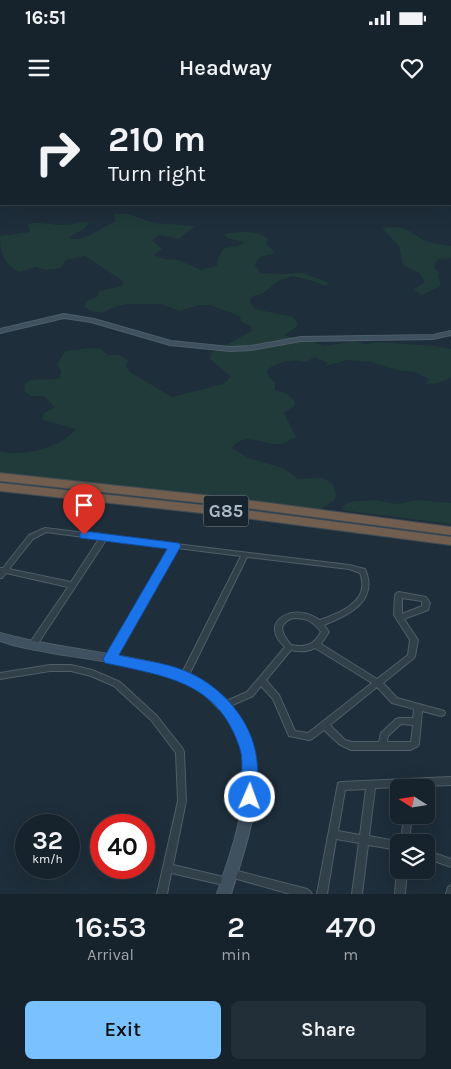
<!DOCTYPE html>
<style>
:root{--surface:#16222c;--page:#232f38;--text:#f1f3f6;--muted:#9ea4a9;--line:#353f48;--accent:#79c1ff}
body{margin:0;font-family:Karla,sans-serif;background:var(--page);color:var(--text);height:100vh;display:flex;flex-direction:column;font-size:19px;white-space:nowrap}
*{box-sizing:border-box;margin:0}
p{font-size:16px;color:var(--muted)}
.icon{flex:none;width:28px;height:28px;fill:none;stroke:currentColor;stroke-width:2;stroke-linecap:round;stroke-linejoin:round}
.map{position:relative;height:794px;overflow:hidden}
.side{display:flex;flex-direction:column;background:var(--surface);flex:1}
.side>*{flex:none}
.top-card{position:absolute;left:0px;top:0px;width:451px;height:105px;box-shadow:0 5px 20px #0002,0 0 0 1px var(--line);background:#16222c;color:var(--text);overflow:hidden}
.needle{width:32px;rotate:282deg}
.tools{position:absolute;left:390px;top:679px;display:grid;gap:10px}
.tools a{display:grid;place-items:center;width:45px;height:45px;border-radius:8px;background:var(--surface);box-shadow:0 5px 20px #0002,0 0 0 1px var(--line);font-size:25px}
.speed{position:absolute;left:15px;top:714px;display:flex;gap:10px;font-size:25px;font-weight:700;text-align:center}
.speed>*{display:grid;place-content:center;width:65px;height:65px;border-radius:50%;background:var(--surface);box-shadow:0 5px 20px #0002,0 0 0 1px var(--line);line-height:1}
.speed small{font-size:12px;font-weight:400}
.speed .limit{border:8px solid #d22;background:#fff;color:#111}
.pin{position:absolute;display:grid;place-items:center;width:42px;height:42px;color:#fff;margin:-51px -21px;border-radius:50% 50% 50% 0;rotate:-45deg;box-shadow:0 0 5px #0007}
.pin .icon{rotate:45deg}
.me{position:absolute;width:55px;margin:-28px;rotate:2deg;stroke-linejoin:round;filter:drop-shadow(0 0 4px #0008)}
.turn{display:flex;align-items:center;gap:18px;height:105px;padding:0 25px;font-size:22px}
.turn .icon{width:65px;height:65px;stroke-width:2.5}
.turn b{display:block;font-size:35px;line-height:42px}
.eta{display:flex;justify-content:space-evenly;align-items:center;height:85px;text-align:center}
.eta b{font-size:30px;font-weight:600;line-height:35px}
.action{display:flex;gap:10px;margin-top:auto;padding:10px 25px}
.action a{flex:1;height:58px;border-radius:8px;background:var(--accent);color:#111;font-size:20px;font-weight:600;line-height:58px;text-align:center}
.action a+a{background:var(--page);color:var(--text)}
.status{display:flex;justify-content:space-between;align-items:center;height:35px;padding:0 25px;background:var(--surface);direction:ltr}
.status svg{height:14px;fill:currentColor}
header{display:flex;justify-content:space-between;align-items:center;height:65px;padding:0 25px;background:var(--surface);font-size:22px;font-weight:600}
.map>svg:first-child{display:block}
.green{fill:#203b3a}
.lines{fill:none;stroke-linecap:round;stroke-linejoin:round}
.street-casing{stroke:#4f5e68;stroke-width:2}
.secondary-casing{stroke:#4f5e68;stroke-width:2}
.highway-casing{stroke:#3d4b55;stroke-width:2}
.street{fill:#32404a;fill-rule:evenodd}
.secondary{fill:#3f505e;fill-rule:evenodd}
.highway{fill:#715e4e;fill-rule:evenodd}
.route{fill:#1a73e8;stroke:#114b97}
.labels{text-anchor:middle;dominant-baseline:central;stroke-width:5;stroke-linejoin:round;paint-order:stroke}
.shield{fill:#18252f;stroke:#808e99;stroke-width:1}
.shield-label{font-size:18px;font-weight:bold;fill:#acbbc7}
</style>
<div class="status"><b>16:51</b><svg viewBox="0 0 49 12"><path d="M0 12V9h3v3zM5 12V6h3v6zM10 12V3h3v9zM15 12V0h3v12zM26 1h20v11H26zM47 4h2v5h-2z"/></svg></div>
<header><svg class="icon" aria-label="menu" viewBox="0 0 24 24"><path d="M4 6h16M4 12h16M4 18h16"/></svg>Headway<svg class="icon" aria-label="heart" viewBox="0 0 24 24"><path d="M12 20l-8-8c-3-5 5-10 8-4 3-6 11-1 8 4z"/></svg></header>
<div class="map">
<svg width="451" height="794" viewBox="0 0 451 794">
<rect width="100%" height="100%" fill="#1e2e3a"/>
<g class="green">
<path d="M114 114H128L154 123 195 126 178 139 159 135 153 139V141L162 149 154 155 164 159 179 160 201 170 217 166 218 158 224 148 238 146 245 142 227 138 224 134C237 132 261 129 269 140L266 144 275 152C266 158 261 152 255 165L261 173 282 174 303 173 330 183 324 186 316 182 293 176 280 180 262 194 253 196 250 201 255 209 293 217 298 223 295 228 285 234V236L308 239 323 246 355 241 365 244 379 242 435 246 451 249V278L437 283 421 285 427 283 429 279 415 272 397 270 372 262 348 260 325 266 328 263 315 257 306 262C294 258 277 262 267 270L268 276 275 282V290L287 294 295 302 294 306 284 313 296 337C291 339 286 343 281 344 264 347 245 329 232 348L248 358 283 368 298 379 322 378 330 382 334 386 336 396 334 400 320 410 0 375V351C21 358 62 347 76 329L42 320 44 313 55 307 44 296H31L24 291 25 283C37 277 47 281 60 278L61 271 57 265 65 251 90 248 101 249 108 255H119L128 260 126 266 130 272 172 297 223 284 231 277 210 259 211 253 252 231 250 225 241 222 240 216 210 205H200L179 211 162 204H128L117 206 102 213 91 211 84 207 87 201 97 197 99 191 122 186 123 181 85 156 66 160 61 168 45 170 36 167 19 172C3 164 0 152 0 136L30 132 28 125C35 120 54 126 66 125 74 125 81 120 89 123L84 129 70 137 71 139C89 140 99 128 115 122Z"/>
<path d="M397 127C406 128 407 130 415 135 424 142 440 145 451 146V158L439 159 435 163 434 167 439 172 438 176 441 186 422 195 413 190 425 182 418 172 403 165 399 146 382 128Z"/>
<path d="M374 400 397 404 418 400 451 403V424L341 410C348 398 361 402 374 400Z"/>
</g>
<g class="lines">
<defs>
<g id="street">
<path d="M45 428 349 465 365 469C379 501 349 515 324 525L329 532 321 544 377 579 408 555 410 540 394 515 395 495 397 493 399 492 426 497 430 503 428 510 404 519 418 540 415 556 414 558 383 583 397 598 441 610 444 611 445 613 444 615 441 616 422 611 419 644 418 646 410 650H351L339 644 324 630 312 639 309 640 289 636 273 599 261 586 253 596 228 607 225 608 222 607 221 605 222 603 247 592 285 547C280 542 275 537 275 530 274 517 291 511 302 513 309 513 314 517 320 520 337 514 366 503 362 481 362 478 361 475 360 473L349 469 247 457 188 577 187 579 184 580 181 579 180 577 241 456 177 448 113 561 110 562 107 561 106 559 107 557 171 448 106 440 35 548 32 549 29 548 28 546 29 544 68 487 6 473 2 478H0V468H3L29 435ZM46 432 99 439 71 482 9 469 33 439ZM402 498 422 501V506L402 514ZM293 518C307 518 313 521 321 532 314 545 306 548 291 545 282 534 276 524 293 518ZM315 548 372 583 308 633 295 631 279 595 266 580 291 550C299 552 307 552 315 548ZM377 587 392 603 414 609 413 618H399L396 619 381 633 379 642H352L345 640 330 625ZM401 624 413 625 411 642H387L388 636Z"/>
<polygon points="50,565 71,565 92,570 120,582 157,616 183,649 184,652 186,701 173,765 228,778 231,779 233,782 231,785 228,786 171,773 167,794 157,794 178,701 176,653 151,620 114,586 91,576 71,571 50,571 0,579 0,573"/>
<path d="M451 677V685L375 688 369 736 401 742 404 715H412L409 742H399V750L368 745 362 794H352L359 743 336 739 327 794H317L338 683 341 682ZM366 689 360 735 338 731 345 690Z"/>
<polygon points="426,750 451,759 451,767 426,758"/>
<polygon points="399,767 399,770 407,770 405,794 395,794 397,770"/>
<polygon points="230,769 307,789 310,791 312,794 290,794 230,777 227,776 225,773 227,770"/>
<polygon points="451,785 451,794 446,794 448,787"/>
</g>
<g id="secondary">
<polygon points="64,214 94,219 171,241 230,247 251,246 301,237 433,235 451,231 451,235 433,239 301,241 251,250 230,251 170,245 91,222 64,218 0,233 0,229"/>
<path d="M0 533C52 548 107 551 160 564 185 571 207 582 225 601 279 657 251 729 231 794H217C234 742 262 672 230 621 227 616 221 611 217 607 204 593 188 581 170 576 119 560 65 558 13 545L0 541Z"/>
</g>
<g id="highway">
<polygon points="0,373 231,398 451,427 451,435 231,406 0,381"/>
<polygon points="0,383 229,408 451,437 451,445 229,416 0,391"/>
</g>
</defs>
<use href="#street" class="street-casing"/>
<use href="#secondary" class="secondary-casing"/>
<use href="#highway" class="highway-casing"/>
<use href="#street" class="street"/>
<use href="#secondary" class="secondary"/>
<use href="#highway" class="highway"/>
</g>
<path class="route" d="M84 431 179 443 181 446 119 555C139 560 163 562 183 570 220 584 253 620 257 661 258 674 261 690 255 702L250 704 244 702C238 689 245 665 240 649 219 583 169 577 110 564L105 563 103 559 167 449 80 438V432Z"/>
<g class="labels">
<rect class="shield" x="203.5" y="395.5" width="45" height="31" rx="4"/>
<g class="shield-label">
<text x="226" y="411">G85</text>
</g>
</g>
</svg>
<div class="tools">
<a><svg class="needle" viewBox="-14 -14 28 28"><path d="M0-13l5 13h-10z" fill="#e53935"/><path d="M0 13l5-13h-10z" fill="#9ea4a9"/></svg></a>
<a><svg class="icon" aria-label="layers" viewBox="0 0 24 24"><path d="M12 4l9 5-9 5-9-5zM3 14l9 5 9-5"/></svg></a>
</div>
<div class="speed"><div>32<small>km/h</small></div><div class="limit">40</div></div>
<div class="pin" style="left:84px;top:435px;background:#d93025"><svg class="icon" aria-label="arrive" viewBox="0 0 24 24"><path d="M6 21V4h12l-3 4 3 4H6"/></svg></div>
<svg class="me" style="left:250px;top:697px" viewBox="-20 -20 40 40"><circle r="17" fill="#1a73e8" stroke="#fff" stroke-width="3"/><path d="M0-11L8 9 0 5-8 9z" fill="#fff"/></svg>
<div class="top-card">
<div class="turn"><svg class="icon" aria-label="right" viewBox="0 0 24 24"><path d="M7 20v-9h11M14 6l5 5-5 5"/></svg><div><b>210 m</b>Turn right</div></div>
</div>
</div>
<section class="side">
<div class="eta">
<div><b>16:53</b><p>Arrival</p></div>
<div><b>2</b><p>min</p></div>
<div><b>470</b><p>m</p></div>
</div>
<div class="action"><a>Exit</a><a>Share</a></div>
</section>
